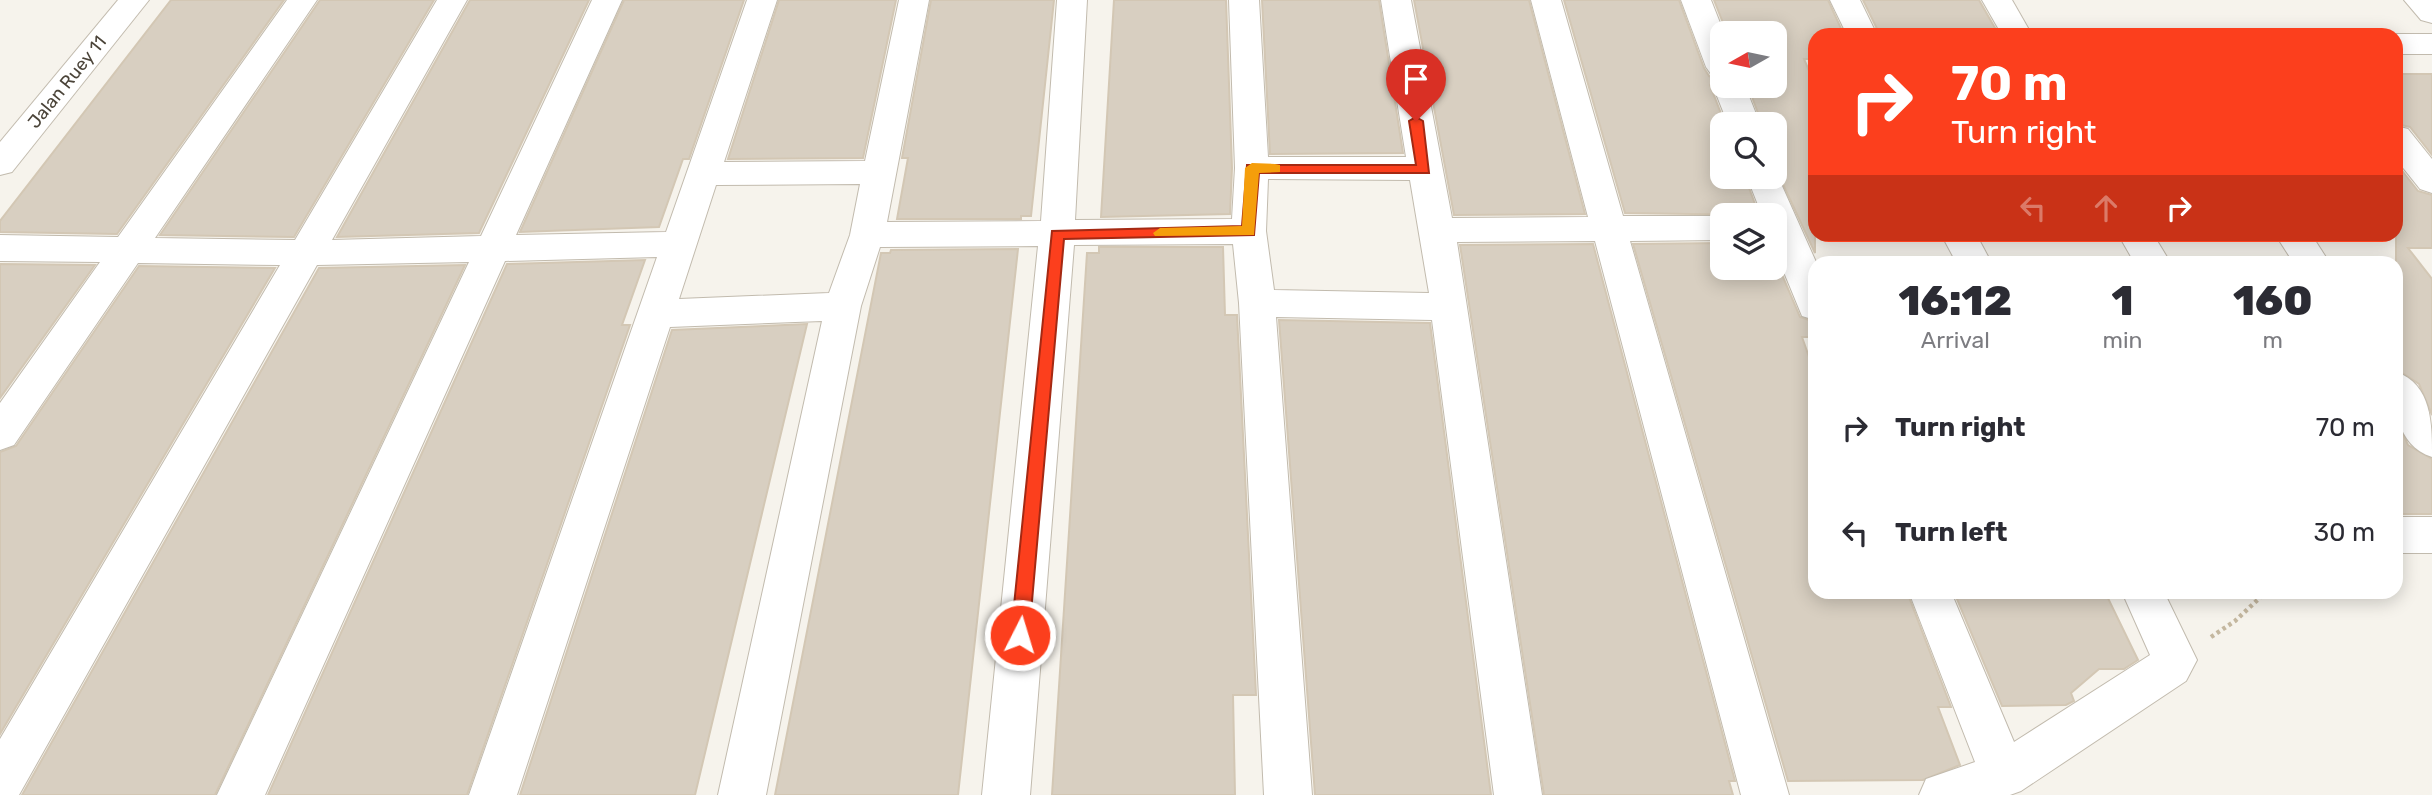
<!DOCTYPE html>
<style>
:root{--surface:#fff;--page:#f2f2f3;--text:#2b2b33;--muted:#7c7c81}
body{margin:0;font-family:Rubik,sans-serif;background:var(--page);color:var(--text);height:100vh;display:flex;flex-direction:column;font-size:26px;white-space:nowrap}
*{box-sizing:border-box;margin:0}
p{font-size:23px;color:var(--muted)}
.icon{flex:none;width:38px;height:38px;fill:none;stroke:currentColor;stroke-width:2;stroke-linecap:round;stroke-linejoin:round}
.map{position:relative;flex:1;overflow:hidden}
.side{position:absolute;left:1808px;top:256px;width:595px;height:343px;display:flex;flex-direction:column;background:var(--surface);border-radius:21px;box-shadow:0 4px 18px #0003}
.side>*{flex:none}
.hud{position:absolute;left:1808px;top:28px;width:595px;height:214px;border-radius:21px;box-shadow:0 4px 18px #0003;background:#fc3f1d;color:#fff;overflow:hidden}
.needle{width:46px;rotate:261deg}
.controls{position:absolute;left:1710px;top:21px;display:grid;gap:14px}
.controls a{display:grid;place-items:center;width:77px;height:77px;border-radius:14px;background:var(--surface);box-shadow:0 4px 18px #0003;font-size:35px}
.pin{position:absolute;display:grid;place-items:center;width:60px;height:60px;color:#fff;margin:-72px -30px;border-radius:50% 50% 50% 0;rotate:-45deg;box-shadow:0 0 7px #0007}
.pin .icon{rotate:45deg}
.me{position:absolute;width:77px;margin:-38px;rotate:5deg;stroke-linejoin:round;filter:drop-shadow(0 0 5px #0008)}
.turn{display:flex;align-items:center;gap:24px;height:147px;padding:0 28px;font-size:32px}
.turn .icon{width:91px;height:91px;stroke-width:2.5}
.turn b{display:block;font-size:49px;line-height:60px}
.lanes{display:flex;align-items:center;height:66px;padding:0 28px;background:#0003;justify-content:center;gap:35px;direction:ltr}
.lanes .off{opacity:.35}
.eta{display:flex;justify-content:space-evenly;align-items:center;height:119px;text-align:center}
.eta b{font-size:42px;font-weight:800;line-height:49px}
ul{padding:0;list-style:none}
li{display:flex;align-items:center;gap:21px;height:105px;padding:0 28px}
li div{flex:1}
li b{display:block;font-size:26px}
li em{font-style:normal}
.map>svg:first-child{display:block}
.building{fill:#d8cfc1;stroke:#d3c7b4;stroke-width:2}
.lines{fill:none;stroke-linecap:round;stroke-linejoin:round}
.street-casing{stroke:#c2bbae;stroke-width:2}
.path{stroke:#c4b79f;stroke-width:4.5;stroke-dasharray:3.5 3.5;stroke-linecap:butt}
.street{fill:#fff;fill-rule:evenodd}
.route{fill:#fc3f1d;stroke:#a42913;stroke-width:2}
.slow{fill:#f59e0b}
.labels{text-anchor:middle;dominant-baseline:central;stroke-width:5;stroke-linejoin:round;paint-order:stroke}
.street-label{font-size:18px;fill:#4b4439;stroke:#fff}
</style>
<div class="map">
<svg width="2432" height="795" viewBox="0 0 2432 795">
<rect width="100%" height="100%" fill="#f6f3ec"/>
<g class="building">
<polygon points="171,0 284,0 117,234 0,232 0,221"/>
<polygon points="320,0 434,0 294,237 160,235"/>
<polygon points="470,0 589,0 479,233 337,237"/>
<polygon points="624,0 744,0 689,159 683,159 659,227 520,232"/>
<polygon points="779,0 896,0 863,158 728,159"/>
<polygon points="931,0 1054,0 1031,216 1021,216 1021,219 897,219 908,158 902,158"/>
<polygon points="1114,0 1226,0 1232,168 1230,214 1101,217"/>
<polygon points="1262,0 1379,0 1403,153 1270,154"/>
<polygon points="1414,0 1529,0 1585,214 1454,215"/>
<polygon points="1564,0 1679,0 1704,68 1709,76 1718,78 1710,85 1725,124 1722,124 1722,177 1745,177 1759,215 1625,213"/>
<polygon points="1714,0 1828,0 1844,35 1815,35 1815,59 1804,59 1815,85 1815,253 1774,165 1774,124 1762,124 1748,86 1774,86 1774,33 1727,33"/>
<polygon points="1863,0 1979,0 1999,35 1880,35"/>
<polygon points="2396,74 2432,74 2432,155 2410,127 2396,124"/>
<polygon points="2396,163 2418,191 2432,195 2432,248 2408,248 2432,279 2432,415 2419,384 2396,369"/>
<polygon points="1722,243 1722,268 1774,268 1774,256 1800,317 1815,322 1815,337 1802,337 1815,374 1815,592 1907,592 1951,707 1938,707 1960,765 1923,780 1788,781 1633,244"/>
<polygon points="1593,244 1735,781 1729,781 1733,795 1544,795 1460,245"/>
<polygon points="1099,247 1223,247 1225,315 1237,315 1256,695 1233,695 1235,795 1052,795 1087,253 1099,253"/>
<polygon points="1018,249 958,795 775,795 881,253 890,253 891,250"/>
<polygon points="645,260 622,325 630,325 467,795 268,795 507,264"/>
<polygon points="0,264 95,265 0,398"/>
<polygon points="465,265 215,795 22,795 319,268"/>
<polygon points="139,266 275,268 0,734 0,452 16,446"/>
<polygon points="1279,320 1430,323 1491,795 1315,795"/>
<polygon points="807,324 695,795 520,795 672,330"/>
<polygon points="2396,418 2408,445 2432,459 2432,514 2396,514"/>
<polygon points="1954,592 2105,592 2138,660 2124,669 2099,669 2071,693 2074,701 2066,705 2002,706"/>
</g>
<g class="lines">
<defs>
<g id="street">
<polygon points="118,0 149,0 12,172 0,175 0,142"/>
<path d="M287 0H317L155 238 295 240 437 0H467L332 240 481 236 592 0H622L516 235 666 232 747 0H777L724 162 865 161 899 0H929L887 222 1041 221 1057 0H1087L1075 220 1232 219 1235 168 1229 0H1259L1268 157H1406L1381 0H1411L1452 218 1588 217 1531 0H1561L1623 216H1722V240L1630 241 1789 795H1741L1595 241 1457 242 1542 795H1494L1432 320 1276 317 1312 795H1264L1239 303 1233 244 1074 245 1030 795H982L1038 246 880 247 861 306 766 795H718L822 321 670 327 517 795H469L657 257 505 261 265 795H217L469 262 317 265 19 795H0V739L280 265 138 263 14 445 0 450V403L100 262 0 261V235L118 237ZM1268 179 1410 180 1429 293 1274 290 1266 231ZM860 184 850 235 829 293 679 299 716 185Z"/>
<polygon points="1681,0 1711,0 1724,33 1722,77 1711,74 1706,67"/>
<polygon points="1830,0 1860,0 1877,35 1847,35"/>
<polygon points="1982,0 2012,0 2032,35 2002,35"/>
<polygon points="2404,0 2432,0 2432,23 2421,20"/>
<rect x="2396" y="34" width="36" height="20"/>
<polygon points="1722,78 1722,86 1745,86 1760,124 1728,124 1713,86"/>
<polygon points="2396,126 2408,129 2432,159 2432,193 2420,189 2396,159"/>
<polygon points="1774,168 1816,262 1815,320 1802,316 1774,248 1774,215 1762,215 1747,177 1774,177"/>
<polygon points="1941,234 1976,234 1991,262 1956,262"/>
<polygon points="2118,234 2153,234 2170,262 2134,262"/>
<polygon points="2275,234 2311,234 2329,262 2293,262"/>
<path d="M2396 372C2432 384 2432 424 2432 457 2395 445 2394 405 2396 372Z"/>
<rect x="2396" y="517" width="36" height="36"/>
<polygon points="1909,592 1951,592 2014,742 2150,655 2122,592 2164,592 2197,660 2186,681 2021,791 2010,795 1919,795 1926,779 1975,762"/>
</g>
</defs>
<use href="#street" class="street-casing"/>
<polyline class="path" points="2211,637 2235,621 2266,592"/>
<use href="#street" class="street"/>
</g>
<polygon class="route" points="1416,117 1423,121 1429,173 1259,173 1254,235 1064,239 1029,635 1027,640 1020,643 1014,640 1011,635 1052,231 1242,226 1247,165 1416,165 1409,121"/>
<polygon class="slow" points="1275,164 1280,165 1280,172 1259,173 1254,235 1155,236 1153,233 1160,228 1242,226 1245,168 1252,163"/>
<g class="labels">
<g class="street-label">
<text transform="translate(67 82) rotate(-51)">Jalan Ruey 11</text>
</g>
</g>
</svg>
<div class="controls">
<a><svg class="needle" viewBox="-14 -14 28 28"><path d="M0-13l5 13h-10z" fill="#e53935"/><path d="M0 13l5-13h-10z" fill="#7c7c81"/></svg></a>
<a><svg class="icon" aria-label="search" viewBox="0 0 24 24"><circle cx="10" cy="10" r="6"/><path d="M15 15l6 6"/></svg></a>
<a><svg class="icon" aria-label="layers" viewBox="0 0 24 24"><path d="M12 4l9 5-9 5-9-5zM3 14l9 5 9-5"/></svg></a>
</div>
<div class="pin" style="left:1416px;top:121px;background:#d93025"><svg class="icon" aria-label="arrive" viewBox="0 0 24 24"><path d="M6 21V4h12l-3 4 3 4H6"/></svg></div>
<svg class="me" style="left:1020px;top:635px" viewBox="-20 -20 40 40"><circle r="17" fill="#fc3f1d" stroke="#fff" stroke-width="3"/><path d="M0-11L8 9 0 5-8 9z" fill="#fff"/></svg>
<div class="hud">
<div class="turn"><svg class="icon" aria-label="right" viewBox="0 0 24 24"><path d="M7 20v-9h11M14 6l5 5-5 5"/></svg><div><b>70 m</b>Turn right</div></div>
<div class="lanes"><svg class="icon off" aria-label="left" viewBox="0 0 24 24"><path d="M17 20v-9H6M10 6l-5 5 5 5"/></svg><svg class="icon off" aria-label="ahead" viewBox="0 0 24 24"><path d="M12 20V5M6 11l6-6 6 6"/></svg><svg class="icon" aria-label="right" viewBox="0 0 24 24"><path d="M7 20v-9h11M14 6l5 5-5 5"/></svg></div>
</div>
<section class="side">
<div class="eta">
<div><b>16:12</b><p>Arrival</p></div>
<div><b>1</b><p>min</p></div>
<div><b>160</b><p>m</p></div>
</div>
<ul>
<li><svg class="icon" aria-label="right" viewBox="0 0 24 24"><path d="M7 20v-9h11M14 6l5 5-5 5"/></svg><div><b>Turn right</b></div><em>70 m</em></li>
<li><svg class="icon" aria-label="left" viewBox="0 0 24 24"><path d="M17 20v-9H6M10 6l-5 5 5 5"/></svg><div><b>Turn left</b></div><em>30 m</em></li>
</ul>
</section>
</div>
